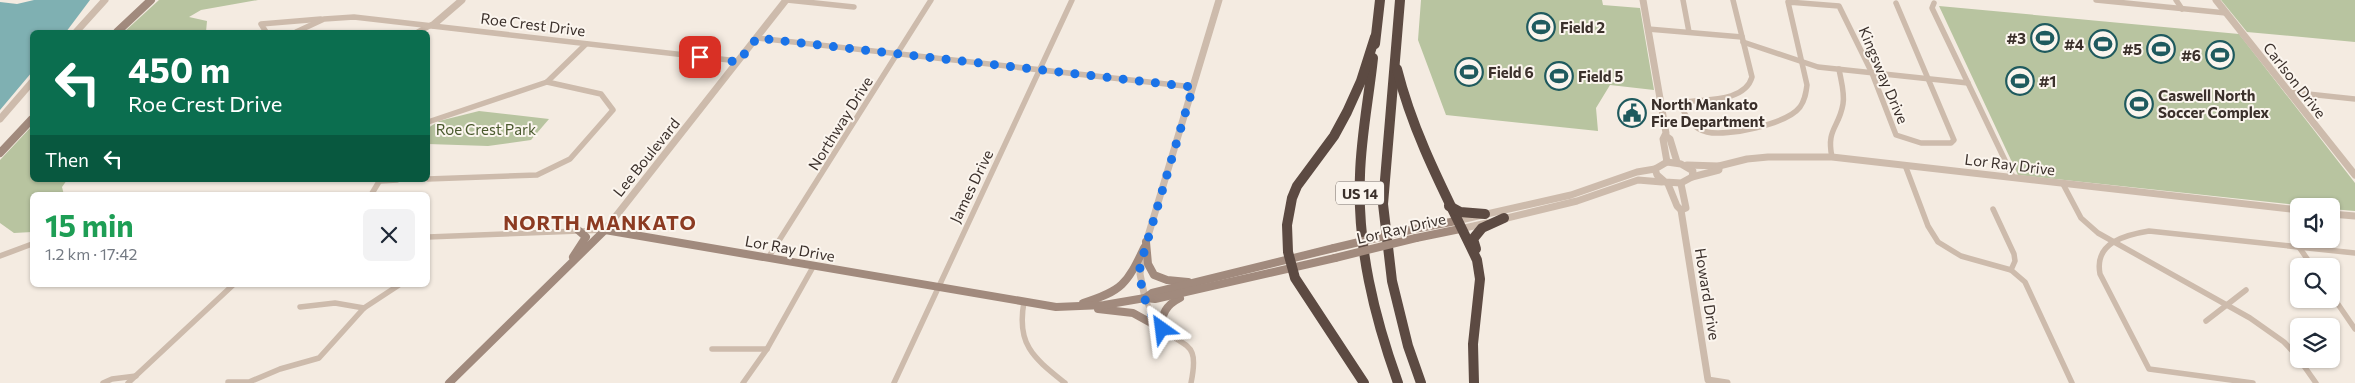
<!DOCTYPE html>
<meta charset="utf-8">
<style>
:root{--surface:#fff;--page:#f2f2f3;--text:#1f2937;--muted:#747a83}
body{margin:0;font-family:Commissioner,sans-serif;background:var(--page);color:var(--text);height:100vh;display:flex;flex-direction:column;font-size:19px;white-space:nowrap}
*{box-sizing:border-box;margin:0}
p{font-size:16px;color:var(--muted)}
.icon{flex:none;width:28px;height:28px;fill:none;stroke:currentColor;stroke-width:2;stroke-linecap:round;stroke-linejoin:round}
.map{position:relative;flex:1;overflow:hidden}
.sheet{position:absolute;left:30px;top:192px;width:400px;height:95px;display:flex;flex-direction:column;background:var(--surface);border-radius:8px;box-shadow:0 1px 4px #0004}
.sheet>*{flex:none}
.top-card{position:absolute;left:30px;top:30px;width:400px;height:152px;border-radius:8px;box-shadow:0 1px 4px #0004;background:#0b6e4f;color:#fff;overflow:hidden}
.fabs{position:absolute;left:2290px;top:198px;display:grid;gap:10px}
.fabs a{display:grid;place-items:center;width:50px;height:50px;border-radius:8px;background:var(--surface);box-shadow:0 1px 4px #0004;font-size:25px}
.pin{position:absolute;display:grid;place-items:center;width:42px;height:42px;color:#fff;margin:-21px;border-radius:10px;box-shadow:0 2px 8px #0006}
.me{position:absolute;width:55px;margin:-28px;rotate:329deg;stroke-linejoin:round;filter:drop-shadow(0 0 4px #0008)}
.turn{display:flex;align-items:center;gap:18px;height:105px;padding:0 15px;font-size:22px}
.turn .icon{width:65px;height:65px;stroke-width:2.5}
.turn b{display:block;font-size:35px;line-height:42px}
.then{display:flex;align-items:center;height:48px;padding:0 15px;background:#0003;gap:10px;font-size:19px}
.round{display:grid;place-items:center;flex:none;width:52px;height:52px;border-radius:8px;background:var(--page)}
.overview{display:flex;align-items:center;justify-content:space-between;height:85px;padding:0 15px}
h1{font-size:30px;font-weight:700;line-height:38px;color:#1e9e55}
.map>svg:first-child{display:block}
.green{fill:#b8c4a0}
.water{fill:#7fb0b2}
.lines{fill:none;stroke-linecap:round;stroke-linejoin:round}
.minor{stroke:#cdbbac;stroke-width:5.5}
.tertiary{stroke:#cdbbac;stroke-width:7}
.secondary{stroke:#a18a7d;stroke-width:8}
.motorway{stroke:#5c4a42;stroke-width:10}
.secondary-bridge{stroke:#a18a7d;stroke-width:8}
.route{stroke:#1a73e8;stroke-width:9;stroke-dasharray:0 16.2}
.labels{text-anchor:middle;dominant-baseline:central;stroke-width:4;stroke-linejoin:round;paint-order:stroke}
.shield{fill:#fbf5ee;stroke:#756b66;stroke-width:1}
.shield-label{font-size:14px;font-weight:bold;fill:#3b302b}
.street-label{font-size:15px;fill:#3b302b;stroke:#fbf5ee}
.poi-label{font-size:15px;font-weight:bold;fill:#3b302b;stroke:#fbf5ee;text-anchor:start}
.park-label{font-size:15px;fill:#4a5a2e;stroke:#fbf5ee}
.district-label{font-size:20px;font-weight:bold;letter-spacing:1px;fill:#8c3b22;stroke:#fbf5ee}
</style>
<div class="map">
<svg width="2355" height="383" viewBox="0 0 2355 383">
<rect width="100%" height="100%" fill="#f4ebe1"/>
<g class="green">
<polygon points="159,0 258,0 201,10 189,17 207,21 206,32 124,32"/>
<polygon points="1421,0 1602,0 1603,5 1640,8 1654,90 1610,85 1596,108 1598,131 1446,115 1418,40"/>
<polygon points="2221,0 2355,0 2355,42 2247,32"/>
<polygon points="1939,6 2239,34 2355,183 2355,211 2331,209 2331,206 2307,206 2018,175"/>
<polygon points="479,111 549,119 531,140 488,146 428,144 428,128 439,121"/>
<polygon points="32,126 32,180 67,180 62,187 64,195 32,195 32,232 14,233 0,223 0,160"/>
</g>
<polygon class="water" points="34,0 90,0 66,32 32,32 32,72 0,110 0,2 17,4"/>
<g class="lines">
<g class="minor">
<polyline points="787,0 854,7"/>
<polyline points="1683,0 1689,32"/>
<path d="M1733 0 1752 77C1745 102 1706 99 1685 102L1682 105C1684 117 1694 129 1707 132 1727 137 1787 124 1800 107 1805 100 1806 93 1807 85L1788 2 1839 6 1872 73 1896 135 1921 143H1951L1954 140 1896 3"/>
<polyline points="2096,0 2226,13"/>
<polyline points="2176,0 2182,9"/>
<polyline points="1934,3 1932,8 2013,177"/>
<polyline points="1648,29 1742,37"/>
<polyline points="266,32 261,24 321,19"/>
<polyline points="296,32 324,19 354,17 738,61"/>
<polyline points="418,32 431,25"/>
<polyline points="757,38 1193,87"/>
<polyline points="1743,42 1818,67 1968,83"/>
<polyline points="2289,92 2355,99"/>
<polyline points="428,122 547,82 586,44"/>
<path d="M1832 157C1826 129 1839 128 1843 104 1845 93 1841 81 1839 69"/>
<polyline points="1905,165 1928,226 1938,242 1961,256 2011,270 2025,282 2072,383"/>
<polyline points="428,179 537,175 570,159 613,110 601,94 547,82"/>
<polyline points="380,181 397,180"/>
<polyline points="2063,184 2081,218 2098,233 2250,318 2284,342 2299,358"/>
<polyline points="371,195 380,180"/>
<polyline points="1993,209 2014,254 2015,261 2011,270"/>
<polyline points="428,237 605,230"/>
<polyline points="2299,247 2312,266"/>
<polyline points="0,256 32,244"/>
<polyline points="768,258 931,0"/>
<polyline points="2331,294 2355,329"/>
<path d="M1145 298C1149 306 1153 320 1159 326 1185 350 1200 339 1191 383"/>
<path d="M1024 302C1016 345 1034 358 1065 383"/>
<polyline points="300,307 335,303 364,308"/>
<polyline points="2206,321 2246,290"/>
<polyline points="712,349 767,349"/>
<polyline points="2299,359 2316,383"/>
<polyline points="228,382 249,382 280,369 319,358 364,308 399,285"/>
<polyline points="103,383 112,379 136,376"/>
<polyline points="128,383 233,285"/>
<polyline points="743,383 767,349 813,267"/>
<polyline points="894,383 1072,0"/>
<path d="M2253 383 2149 369 2100 274C2094 243 2124 235 2149 231L2355 253"/>
</g>
<g class="tertiary">
<polyline points="1643,0 1666,133 1663,139 1667,162"/>
<polyline points="2216,0 2355,175"/>
<polyline points="433,25 462,0"/>
<polyline points="76,32 105,0"/>
<polyline points="0,119 32,82"/>
<polyline points="1666,136 1670,139 1677,162"/>
<polygon points="1667,162 1681,164 1693,171 1692,177 1681,183 1665,182 1657,175 1655,169"/>
<polyline points="1687,165 1719,166 1747,159 1768,157 1832,157 2299,210"/>
<polyline points="1692,177 1719,170 1719,166"/>
<polyline points="1668,184 1677,206 1681,210 1708,380 1727,383"/>
<polyline points="1681,184 1686,208 1681,210"/>
<polyline points="2331,214 2355,216"/>
<polyline points="1499,220 1577,201 1638,180 1662,182"/>
<polyline points="1456,221 1571,195 1637,172 1655,169"/>
<polyline points="1460,229 1487,223"/>
<polyline points="605,230 786,0"/>
<polyline points="1145,246 1219,0"/>
<polyline points="1142,257 1140,274 1145,298"/>
</g>
<g class="secondary">
<polyline points="117,32 151,0"/>
<polyline points="0,153 32,119"/>
<polyline points="1414,229 1456,221"/>
<polyline points="1416,238 1460,229"/>
<polyline points="1146,242 1148,264 1154,275 1167,280 1188,282"/>
<polyline points="573,257 586,237 578,230"/>
<polyline points="1145,298 1152,293 1334,248"/>
<path d="M1083 303C1122 291 1127 284 1144 248"/>
<polyline points="1098,309 1133,313 1162,329"/>
<path d="M1162 329C1161 314 1166 305 1180 298"/>
<polyline points="449,383 605,230 1056,307 1104,305 1145,298 1155,299 1335,258"/>
</g>
<g class="motorway">
<polyline points="1400,0 1383,204 1392,281 1408,346 1421,383"/>
<polyline points="1375,44 1380,0"/>
<path d="M1373 58C1369 97 1361 136 1360 175 1357 247 1374 316 1398 383"/>
<path d="M1397 69C1414 137 1447 197 1477 260L1480 279 1473 344 1474 383"/>
<polyline points="1449,206 1460,212 1485,214"/>
<polyline points="1476,249 1473,239 1482,228 1504,218"/>
<polyline points="1364,383 1295,278 1288,252 1287,225 1292,198 1297,186 1334,136 1347,112 1361,81 1375,37"/>
</g>
<g class="secondary-bridge">
<polyline points="1334,248 1414,229"/>
<polyline points="1335,258 1416,238"/>
</g>
</g>
<g class="lines">
<path class="route" d="M700 57 738 62 757 38 1193 87 1140 266C1139 285 1147 315 1162 329"/>
</g>
<defs>
<symbol id="stadium-ring" viewBox="-11 -11 22 22"><circle r="9.5" fill="#fbf5ee" stroke="#1f5a5e" stroke-width="1.5"/><path d="M0-5a6.5 5 0 1 0 0 10a6.5 5 0 1 0 0-10ZM-3.5-1.8h7v3.6h-7Z" fill="#1f5a5e"/></symbol>
<symbol id="civic-ring" viewBox="-11 -11 22 22"><circle r="9.5" fill="#fbf5ee" stroke="#1f5a5e" stroke-width="1.5"/><path d="M-.6-6.5H3V-4.5H.6V-3L4-1V1h2V6H-6V1h2V-1L-.6-3ZM-1.2 2.5V6h2.4V2.5Z" fill="#1f5a5e"/></symbol>
</defs>
<g fill-rule="evenodd">
<use href="#stadium-ring" x="1525" y="11" width="32" height="32"/>
<use href="#stadium-ring" x="2029" y="22" width="32" height="32"/>
<use href="#stadium-ring" x="2087" y="28" width="32" height="32"/>
<use href="#stadium-ring" x="2145" y="33" width="32" height="32"/>
<use href="#stadium-ring" x="2204" y="39" width="32" height="32"/>
<use href="#stadium-ring" x="1453" y="56" width="32" height="32"/>
<use href="#stadium-ring" x="1543" y="60" width="32" height="32"/>
<use href="#stadium-ring" x="2004" y="65" width="32" height="32"/>
<use href="#stadium-ring" x="2123" y="88" width="32" height="32"/>
<use href="#civic-ring" x="1616" y="97" width="32" height="32"/>
</g>
<g class="labels">
<rect class="shield" x="1336" y="181.5" width="48" height="23" rx="4"/>
<g class="shield-label">
<text x="1360" y="193">US 14</text>
</g>
<g class="street-label">
<text transform="translate(533 24) rotate(7)">Roe Crest Drive</text>
<text transform="translate(1884 75) rotate(67)">Kingsway Drive</text>
<text transform="translate(2295 80) rotate(52)">Carlson Drive</text>
<text transform="translate(840 123) rotate(-58)">Northway Drive</text>
<text transform="translate(646 157) rotate(-51)">Lee Boulevard</text>
<text transform="translate(2010 164) rotate(7)">Lor Ray Drive</text>
<text transform="translate(971 186) rotate(-64)">James Drive</text>
<text transform="translate(1401 228) rotate(-13)">Lor Ray Drive</text>
<text transform="translate(790 248) rotate(10)">Lor Ray Drive</text>
<text transform="translate(1708 294) rotate(81)">Howard Drive</text>
</g>
<g class="poi-label">
<text x="1560" y="27">Field 2</text>
<text x="2026" y="38" text-anchor="end">#3</text>
<text x="2084" y="44" text-anchor="end">#4</text>
<text x="2142" y="49" text-anchor="end">#5</text>
<text x="2201" y="55" text-anchor="end">#6</text>
<text x="1488" y="72">Field 6</text>
<text x="1578" y="76">Field 5</text>
<text x="2039" y="81">#1</text>
<text x="2158" y="95">Caswell North<tspan x="2158" dy="17">Soccer Complex</tspan></text>
<text x="1651" y="104">North Mankato<tspan x="1651" dy="17">Fire Department</tspan></text>
</g>
<g class="park-label">
<text x="486" y="129">Roe Crest Park</text>
</g>
<g class="district-label">
<text x="600" y="222">NORTH MANKATO</text>
</g>
</g>
</svg>
<div class="fabs">
<a><svg class="icon" aria-label="sound" viewBox="0 0 24 24"><path d="M4 9h4l5-4v14l-5-4H4zM17 9q2 3 0 6"/></svg></a>
<a><svg class="icon" aria-label="search" viewBox="0 0 24 24"><circle cx="10" cy="10" r="6"/><path d="M15 15l6 6"/></svg></a>
<a><svg class="icon" aria-label="layers" viewBox="0 0 24 24"><path d="M12 4l9 5-9 5-9-5zM3 14l9 5 9-5"/></svg></a>
</div>
<div class="pin" style="left:700px;top:57px;background:#d93025"><svg class="icon" aria-label="arrive" viewBox="0 0 24 24"><path d="M6 21V4h12l-3 4 3 4H6"/></svg></div>
<svg class="me" style="left:1162px;top:329px" viewBox="-20 -20 40 40"><path d="M0-17L14 15 0 8-14 15z" fill="#1a73e8" stroke="#fff" stroke-width="4"/></svg>
<div class="top-card">
<div class="turn"><svg class="icon" aria-label="left" viewBox="0 0 24 24"><path d="M17 20v-9H6M10 6l-5 5 5 5"/></svg><div><b>450 m</b>Roe Crest Drive</div></div>
<div class="then">Then<svg class="icon" aria-label="left" viewBox="0 0 24 24"><path d="M17 20v-9H6M10 6l-5 5 5 5"/></svg></div>
</div>
<section class="sheet">
<div class="overview"><div><h1>15 min</h1><p>1.2 km · 17:42</p></div><a class="round"><svg class="icon" aria-label="close" viewBox="0 0 24 24"><path d="M6 6l12 12M18 6L6 18"/></svg></a></div>
</section>
</div>
